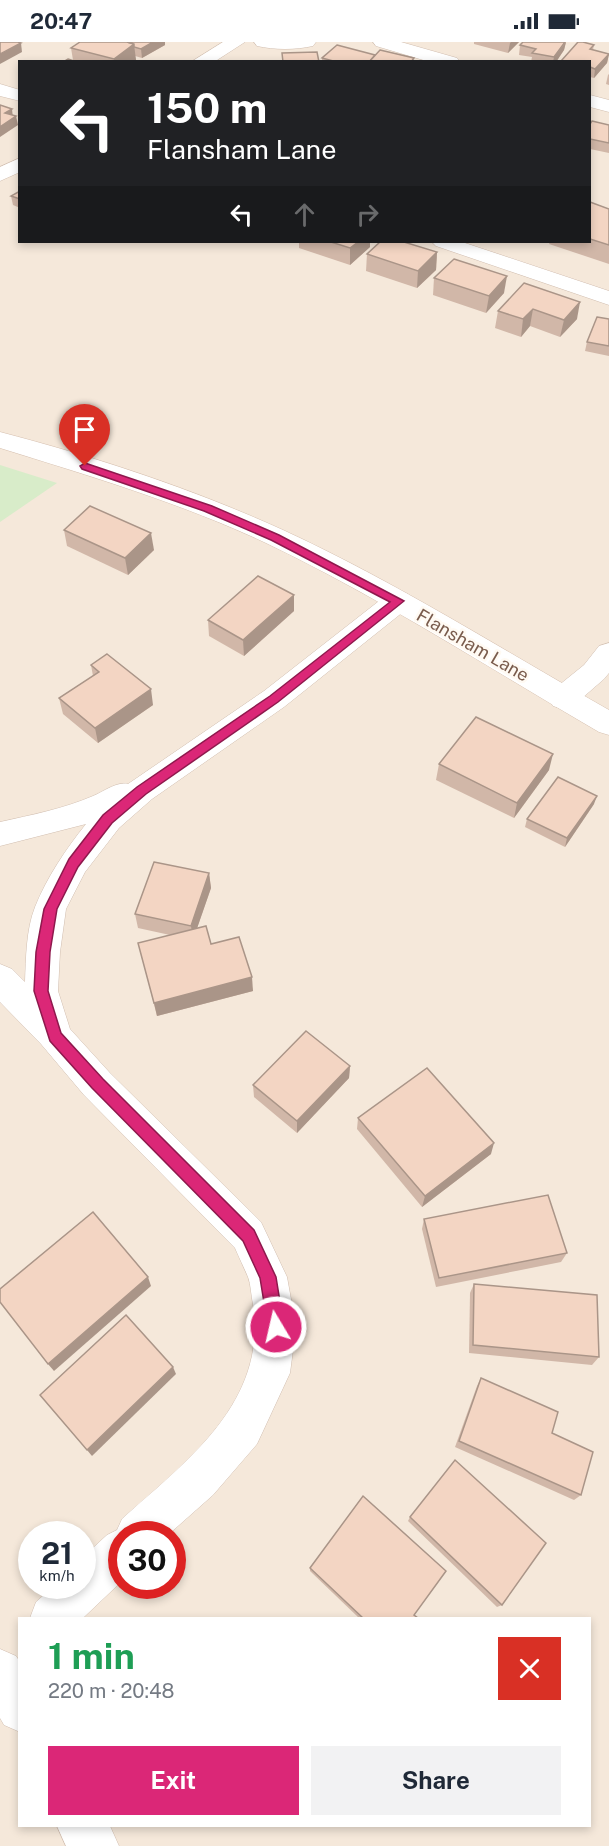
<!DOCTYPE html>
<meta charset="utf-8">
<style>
:root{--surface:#fff;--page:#f2f2f3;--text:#1f2937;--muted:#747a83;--accent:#db2777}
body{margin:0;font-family:"Public Sans",sans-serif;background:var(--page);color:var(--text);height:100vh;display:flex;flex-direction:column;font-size:22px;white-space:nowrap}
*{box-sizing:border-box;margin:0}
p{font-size:20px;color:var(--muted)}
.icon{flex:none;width:33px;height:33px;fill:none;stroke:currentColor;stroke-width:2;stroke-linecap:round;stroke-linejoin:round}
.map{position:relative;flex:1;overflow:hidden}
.details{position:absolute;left:18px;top:1575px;width:573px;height:210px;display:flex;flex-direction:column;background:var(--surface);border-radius:0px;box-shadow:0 3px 9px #0003}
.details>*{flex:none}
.top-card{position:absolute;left:18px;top:18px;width:573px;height:183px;border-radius:0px;box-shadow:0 3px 9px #0003;background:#202124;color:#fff;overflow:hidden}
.speed{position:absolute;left:18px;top:1479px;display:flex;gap:12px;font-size:30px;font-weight:700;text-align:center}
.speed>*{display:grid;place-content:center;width:78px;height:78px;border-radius:50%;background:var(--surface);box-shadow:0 3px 9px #0003;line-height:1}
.speed small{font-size:15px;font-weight:400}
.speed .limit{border:9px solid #d22;background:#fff;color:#111}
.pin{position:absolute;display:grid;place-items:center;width:51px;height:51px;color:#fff;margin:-62px -26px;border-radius:50% 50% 50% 0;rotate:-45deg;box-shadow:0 0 6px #0007}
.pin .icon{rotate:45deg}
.me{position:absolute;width:66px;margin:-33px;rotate:351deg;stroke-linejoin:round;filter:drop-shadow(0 0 4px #0008)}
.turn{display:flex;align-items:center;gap:21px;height:126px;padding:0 30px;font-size:27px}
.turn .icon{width:78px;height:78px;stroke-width:2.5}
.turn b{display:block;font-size:42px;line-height:51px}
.lanes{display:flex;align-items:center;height:57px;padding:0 30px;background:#0003;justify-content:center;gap:30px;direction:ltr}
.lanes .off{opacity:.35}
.round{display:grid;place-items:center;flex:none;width:63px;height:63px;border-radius:0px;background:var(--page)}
.head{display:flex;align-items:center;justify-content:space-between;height:102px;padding:0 30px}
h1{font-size:36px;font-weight:700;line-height:45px;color:#1e9e55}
.action{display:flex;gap:12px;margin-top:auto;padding:12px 30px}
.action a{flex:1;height:69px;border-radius:0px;background:var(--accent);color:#fff;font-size:24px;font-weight:700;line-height:69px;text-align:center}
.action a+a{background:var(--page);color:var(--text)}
.status{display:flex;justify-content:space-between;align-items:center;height:42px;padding:0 30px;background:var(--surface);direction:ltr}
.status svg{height:16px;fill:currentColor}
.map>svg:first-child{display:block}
.residential{fill:#f5e8da;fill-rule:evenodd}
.green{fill:#d8ecc9}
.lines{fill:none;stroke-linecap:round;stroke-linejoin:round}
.minor-casing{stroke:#d1beb0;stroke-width:1}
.secondary-casing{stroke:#d6c0b0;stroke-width:1}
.minor{fill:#fff;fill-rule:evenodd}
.secondary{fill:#fff;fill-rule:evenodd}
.wall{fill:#d1b7a8}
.shaded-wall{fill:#aa9588}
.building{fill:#f3d5c3;stroke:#aa9588;stroke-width:1.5}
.route{fill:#db2777;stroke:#8e194d;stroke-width:1.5}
.labels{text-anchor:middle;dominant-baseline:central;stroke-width:5;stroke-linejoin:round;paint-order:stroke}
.street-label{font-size:18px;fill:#7a5c4d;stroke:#fffaf3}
</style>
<div class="status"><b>20:47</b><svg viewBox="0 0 49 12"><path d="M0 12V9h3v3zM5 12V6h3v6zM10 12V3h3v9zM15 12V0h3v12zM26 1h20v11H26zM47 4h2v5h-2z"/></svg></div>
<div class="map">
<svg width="609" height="1804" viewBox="0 0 609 1804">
<rect width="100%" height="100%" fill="#fdf6ec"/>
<path class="residential" d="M0 0H609V1804H0ZM20 20H590V200H20ZM32 1492H82V1544H32ZM122 1492H172V1544H122ZM20 1576H590V1784H20Z"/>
<polygon class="green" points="0,423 57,441 0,480"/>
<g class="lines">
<defs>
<g id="minor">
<polygon points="223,0 245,0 214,20 191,20"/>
<path d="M254 0H316L313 4C295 8 275 8 257 4Z"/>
<polygon points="373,0 401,0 457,16 460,20 430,20 376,4"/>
<polygon points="0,42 20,48 20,59 0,54"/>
<polygon points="590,53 609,58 609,70 590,65"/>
<polygon points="20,116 20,130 0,139 0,125"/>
<polygon points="432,200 462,200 609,249 609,263 436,204"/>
<path d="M398 550 408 552 412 559 408 566 284 665 152 757 119 786 85 830 66 867 60 910 58 949 70 987 110 1031 261 1180 287 1235 296 1285 290 1331 257 1402 213 1453 169 1492H122V1539L83 1576H30L36 1560 54 1544H82V1516L107 1493 117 1488 122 1477C187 1419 268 1360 253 1262 251 1253 251 1243 248 1235 244 1225 239 1216 235 1206L84 1053 41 1002 0 960V922L12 927 25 940C26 916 26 888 35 865 47 835 66 807 86 782L0 804V780C31 773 63 767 93 754 103 750 117 739 128 742L264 649 388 552Z"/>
<polygon points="609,601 609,631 604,637 573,664 563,667 553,664 549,656 553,648 584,623 599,604"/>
<polygon points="0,1607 16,1614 20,1620 20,1690 4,1683 0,1676"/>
<polygon points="57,1784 110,1784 119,1804 66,1804"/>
</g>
<path id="secondary" d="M0 390C96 415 193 447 283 488 396 540 501 607 609 668V693L599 690C489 626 381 556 266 501 181 461 90 434 0 406Z"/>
</defs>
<use href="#minor" class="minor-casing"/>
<use href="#secondary" class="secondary-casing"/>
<use href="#minor" class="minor"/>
<use href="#secondary" class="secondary"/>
</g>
<g class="wall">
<polygon points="80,0 165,0 165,3 142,16 135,14 136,18 134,20 63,20 73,18 71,6"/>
<polygon points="474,0 519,0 508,11 474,2"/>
<polygon points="566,0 564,8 556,20 531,20 532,15 519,13 520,3"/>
<polygon points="578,0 583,0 594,3 593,8 609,12 607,21 594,36 590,35 590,20 561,20"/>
<polygon points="375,13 414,20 322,20 322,16"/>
<polygon points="609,32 609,43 606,42 608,33"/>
<polygon points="590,82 609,83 609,111 590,107"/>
<polygon points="20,149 20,166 13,163 11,154"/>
<polygon points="590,160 609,167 609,222 549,202 550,200 590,200"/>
<polygon points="299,200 370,200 370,205 350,223 299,206"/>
<polygon points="437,210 436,228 417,246 366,229 367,212"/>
<polygon points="434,236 504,251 486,271 433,253"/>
<polygon points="524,241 577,277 560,295 530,284 521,295 495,286 498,269"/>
<polygon points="609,277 609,314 585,309 587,300"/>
<polygon points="64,488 154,508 128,533 67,504"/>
<polygon points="294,553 294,569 244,614 209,594 208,578"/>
<polygon points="91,623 153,663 98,701 63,672 59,656 93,634"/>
<polygon points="439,722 549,728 514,776 436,738"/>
<polygon points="594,762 565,805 525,785 527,777"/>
<polygon points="209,831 211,846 197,886 253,949 157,974 138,901 170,893 138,886 135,872"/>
<polygon points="350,1024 349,1036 297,1091 254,1055 253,1043"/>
<polygon points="358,1076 491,1112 422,1165 357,1087"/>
<polygon points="424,1177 567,1211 561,1220 436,1245 422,1187"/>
<polygon points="474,1242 599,1315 592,1323 469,1311 470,1251"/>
<polygon points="481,1336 552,1391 581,1453 574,1458 455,1405 477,1344"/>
<polygon points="410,1475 502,1563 497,1565 408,1479"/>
<polygon points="310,1526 414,1573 418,1576 359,1576 310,1529"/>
</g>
<g class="shaded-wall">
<polygon points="153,0 165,0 165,3 142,16 141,7"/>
<polygon points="511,0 519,0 508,11 510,1"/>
<polygon points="566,0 564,8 556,20 553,20 554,15"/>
<polygon points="21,1 22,10 0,22 0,12"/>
<polygon points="134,2 136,18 134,20 114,20 114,17"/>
<polygon points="609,12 607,21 594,36 595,27"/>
<polygon points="12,67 13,76 16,74 18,83 0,95 0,85 5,71"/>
<polygon points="358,200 370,200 370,205 350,223 350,206"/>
<polygon points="437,210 436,228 417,246 418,229"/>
<polygon points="507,234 504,251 486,271 489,254"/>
<polygon points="580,260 577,277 560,295 564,278"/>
<polygon points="533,267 530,284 521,295 523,277"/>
<polygon points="151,491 154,508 128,533 125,516"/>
<polygon points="294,553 294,569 244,614 243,598"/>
<polygon points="151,647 153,663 98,701 95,686"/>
<polygon points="553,712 549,728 514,776 517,761"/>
<polygon points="597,754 594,762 565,805 567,796"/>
<polygon points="209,831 211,846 193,898 191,884"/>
<polygon points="252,935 253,949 157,974 154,961"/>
<polygon points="350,1024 349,1036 297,1091 297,1079"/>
<polygon points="494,1101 491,1112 422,1165 425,1154"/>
<polygon points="148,1235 151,1244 54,1329 48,1322"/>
<polygon points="173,1325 176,1332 92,1414 87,1408"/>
</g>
<g class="building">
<polygon points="0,0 18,0 21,1 0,12"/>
<polygon points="80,0 127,0 134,2 114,17 71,6"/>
<polygon points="127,0 153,0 141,7 134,5 134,2"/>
<polygon points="523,0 565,0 554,15 532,11 536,7 520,3"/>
<polygon points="578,0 583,0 594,3 590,7 609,12 595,27 590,25 590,20 565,20 561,19"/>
<polygon points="337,3 375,13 369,20 337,20 322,16"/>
<polygon points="380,8 414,16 411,20 369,20"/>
<polygon points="317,10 319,20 283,20 282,11"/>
<polygon points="68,17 77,20 63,20"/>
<polygon points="0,63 12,67 5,71 16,74 0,85"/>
<polygon points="592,79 609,83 609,101 590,97 590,82"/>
<polygon points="20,149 20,157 11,154"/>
<polygon points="590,160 609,167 609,203 590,197"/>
<polygon points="331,200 358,200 350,206"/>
<polygon points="380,200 404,200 437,210 418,229 367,212"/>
<polygon points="454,217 507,234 489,254 434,236"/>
<polygon points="524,241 580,260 564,278 533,267 523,277 498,269"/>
<polygon points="597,275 609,277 609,304 587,300"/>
<polygon points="90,464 151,491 125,516 64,488"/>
<polygon points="258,534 294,553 243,598 208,578"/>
<polygon points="107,612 151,647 95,686 59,656 99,630 91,623"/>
<polygon points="476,675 553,712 517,761 439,722"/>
<polygon points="558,735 597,754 567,796 527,777"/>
<polygon points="154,820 209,831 191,884 135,872"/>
<polygon points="206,884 211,902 239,895 252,935 154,961 138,901"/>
<polygon points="306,989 350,1024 297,1079 253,1043"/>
<polygon points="427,1026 494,1101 425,1154 358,1076"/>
<polygon points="548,1153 567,1211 439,1236 424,1177"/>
<polygon points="93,1170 148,1235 48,1322 0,1260 0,1247"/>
<polygon points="474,1242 597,1253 599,1315 473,1303"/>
<polygon points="126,1273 173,1325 87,1408 40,1353"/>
<polygon points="481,1336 558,1370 552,1391 593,1410 581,1453 459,1399"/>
<polygon points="455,1418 546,1501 502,1563 410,1475"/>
<polygon points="363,1454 446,1529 414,1573 418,1576 363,1576 310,1526"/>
</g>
<polygon class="route" points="85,421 212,464 279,493 404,559 278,660 146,752 112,781 78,825 57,867 50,910 48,949 61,991 103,1037 254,1188 276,1235 284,1285 282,1291 276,1293 270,1291 268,1285 260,1236 243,1199 92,1046 50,999 34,949 36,910 44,867 69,817 103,773 137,745 270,654 390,560 271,498 204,469 82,427 80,424"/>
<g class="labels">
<g class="street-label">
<text transform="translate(473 603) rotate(30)">Flansham Lane</text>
</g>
</g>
</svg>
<div class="speed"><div>21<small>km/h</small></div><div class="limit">30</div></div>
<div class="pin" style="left:85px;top:424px;background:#d93025"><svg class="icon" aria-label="arrive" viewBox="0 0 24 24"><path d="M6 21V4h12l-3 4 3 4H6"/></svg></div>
<svg class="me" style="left:276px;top:1285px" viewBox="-20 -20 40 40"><circle r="17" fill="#db2777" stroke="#fff" stroke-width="3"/><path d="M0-11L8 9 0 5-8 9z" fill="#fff"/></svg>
<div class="top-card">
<div class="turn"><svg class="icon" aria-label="left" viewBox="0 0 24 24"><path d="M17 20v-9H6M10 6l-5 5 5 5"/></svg><div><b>150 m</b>Flansham Lane</div></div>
<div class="lanes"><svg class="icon" aria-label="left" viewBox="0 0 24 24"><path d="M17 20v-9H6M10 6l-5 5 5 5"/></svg><svg class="icon off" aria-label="ahead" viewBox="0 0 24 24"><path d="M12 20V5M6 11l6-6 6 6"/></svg><svg class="icon off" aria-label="right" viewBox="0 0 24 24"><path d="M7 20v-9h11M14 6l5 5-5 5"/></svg></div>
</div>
<section class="details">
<div class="head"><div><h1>1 min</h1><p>220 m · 20:48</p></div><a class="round" style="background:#d93025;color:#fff"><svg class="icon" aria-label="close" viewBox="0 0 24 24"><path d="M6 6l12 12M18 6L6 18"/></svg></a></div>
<div class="action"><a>Exit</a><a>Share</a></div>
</section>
</div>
